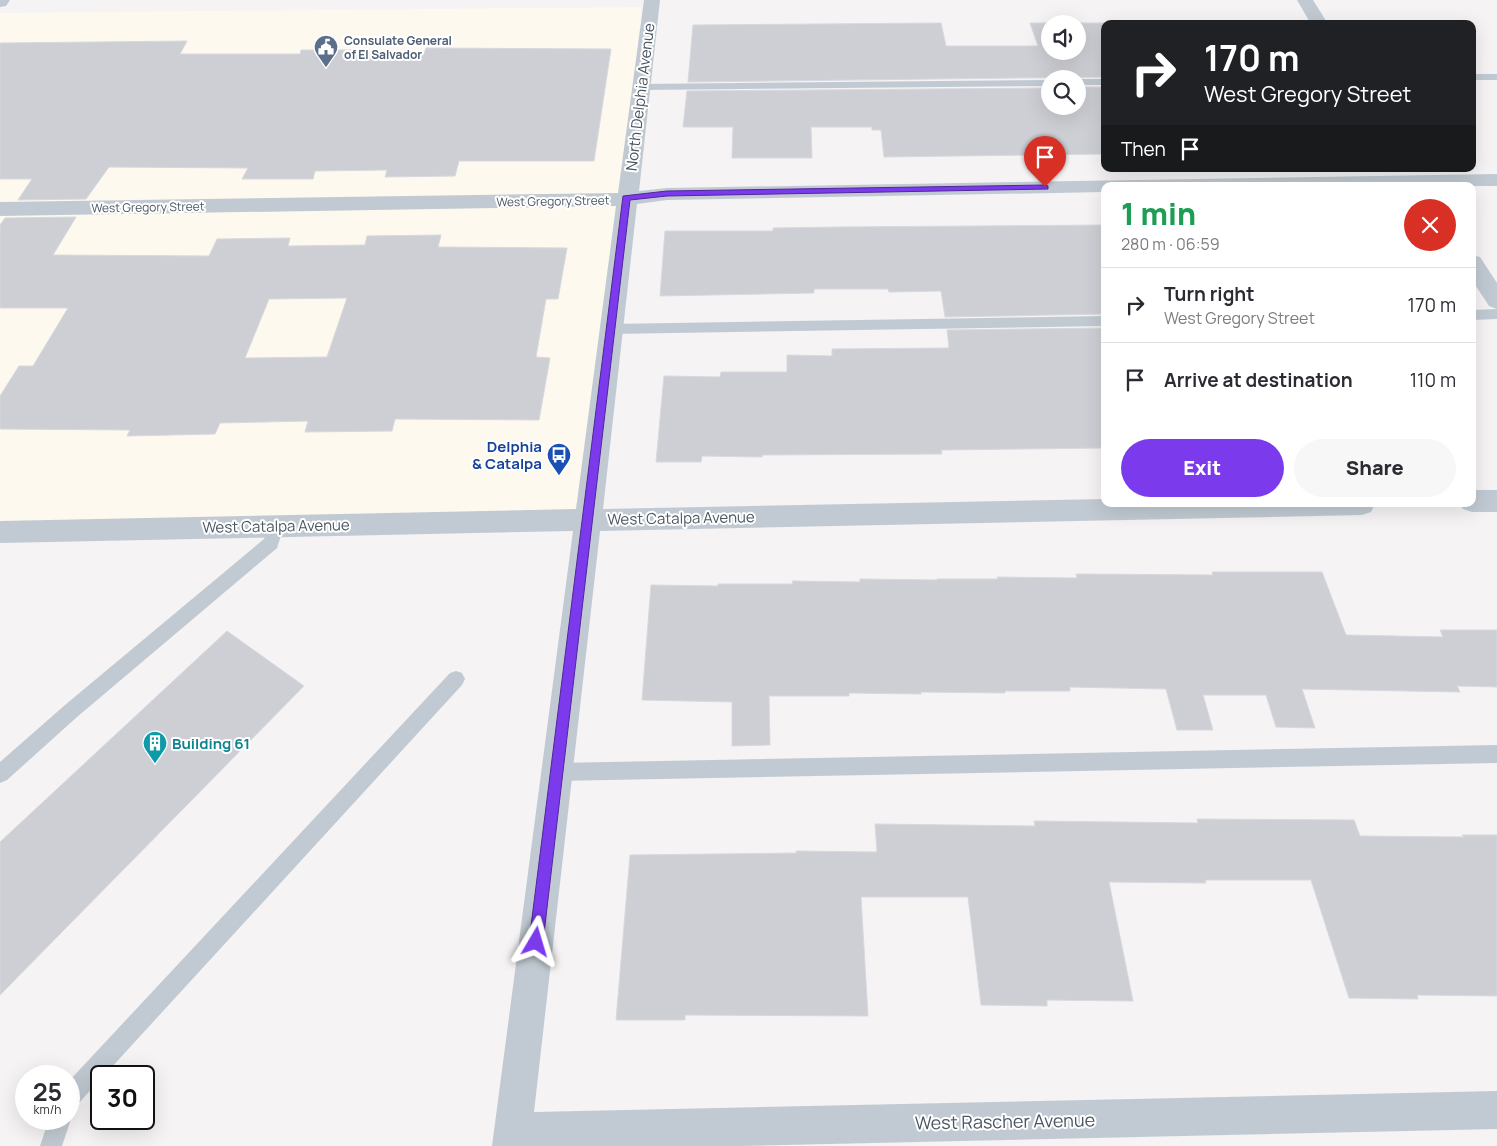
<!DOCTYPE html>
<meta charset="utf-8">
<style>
:root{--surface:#fff;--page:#f7f7f7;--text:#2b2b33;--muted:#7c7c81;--line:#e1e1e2;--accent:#7c3aed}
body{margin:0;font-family:Manrope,sans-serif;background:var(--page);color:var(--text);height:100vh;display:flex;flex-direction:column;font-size:19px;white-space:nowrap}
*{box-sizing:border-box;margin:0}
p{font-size:16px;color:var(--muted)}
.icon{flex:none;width:28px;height:28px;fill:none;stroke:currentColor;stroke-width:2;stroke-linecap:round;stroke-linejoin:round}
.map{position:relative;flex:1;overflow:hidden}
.panel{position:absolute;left:1101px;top:182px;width:375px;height:325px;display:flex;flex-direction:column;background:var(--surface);border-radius:10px;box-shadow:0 5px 20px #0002}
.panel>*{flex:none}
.banner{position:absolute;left:1101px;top:20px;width:375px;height:152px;border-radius:10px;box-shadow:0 5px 20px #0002;background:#202124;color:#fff;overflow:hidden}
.controls{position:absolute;left:1041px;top:15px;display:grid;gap:10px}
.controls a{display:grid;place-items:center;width:45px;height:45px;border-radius:50%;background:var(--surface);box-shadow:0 5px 20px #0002;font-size:25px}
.speed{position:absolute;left:15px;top:1065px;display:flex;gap:10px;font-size:25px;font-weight:700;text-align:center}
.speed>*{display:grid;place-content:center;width:65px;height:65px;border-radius:50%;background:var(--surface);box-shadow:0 5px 20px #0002;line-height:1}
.speed small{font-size:12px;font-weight:400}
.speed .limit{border:2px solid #111;border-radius:8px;background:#fff;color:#111}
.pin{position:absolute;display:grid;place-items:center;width:42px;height:42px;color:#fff;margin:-51px -21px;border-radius:50% 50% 50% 0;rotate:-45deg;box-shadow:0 0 5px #0007}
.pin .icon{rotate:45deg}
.me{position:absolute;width:55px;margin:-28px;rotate:7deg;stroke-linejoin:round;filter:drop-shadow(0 0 4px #0008)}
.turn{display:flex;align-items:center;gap:18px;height:105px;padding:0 20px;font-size:22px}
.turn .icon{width:65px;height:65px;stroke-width:2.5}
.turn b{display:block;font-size:35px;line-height:42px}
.then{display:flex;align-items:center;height:48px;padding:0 20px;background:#0003;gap:10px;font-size:19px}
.round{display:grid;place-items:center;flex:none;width:52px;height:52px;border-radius:26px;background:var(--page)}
.summary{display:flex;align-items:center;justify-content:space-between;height:85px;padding:0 20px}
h1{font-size:30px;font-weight:800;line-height:38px;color:#1e9e55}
.action{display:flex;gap:10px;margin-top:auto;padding:10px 20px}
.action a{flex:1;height:58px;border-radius:30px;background:var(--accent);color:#fff;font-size:20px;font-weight:800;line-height:58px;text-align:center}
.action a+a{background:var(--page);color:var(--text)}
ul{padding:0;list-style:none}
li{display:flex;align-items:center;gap:15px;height:75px;padding:0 20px;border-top:1px solid var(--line)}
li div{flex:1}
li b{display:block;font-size:19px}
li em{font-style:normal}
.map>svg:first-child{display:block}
.commercial{fill:#fdf9ef}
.building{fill:#cdcfd5;stroke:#d7d9de;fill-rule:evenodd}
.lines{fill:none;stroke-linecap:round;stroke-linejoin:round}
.lane{fill:#c1cad2;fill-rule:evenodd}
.street{fill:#c1cad2;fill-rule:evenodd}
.route{fill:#7c3aed;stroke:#51269a}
.labels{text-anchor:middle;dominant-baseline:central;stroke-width:4;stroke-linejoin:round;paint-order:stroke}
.far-service-label{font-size:12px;font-weight:bold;fill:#4e5e75;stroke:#fff;text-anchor:start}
.far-street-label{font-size:12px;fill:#4a5661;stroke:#fff}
.street-label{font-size:15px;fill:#4a5661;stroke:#fff}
.transit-label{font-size:15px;font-weight:bold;fill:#164399;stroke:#fff;text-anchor:end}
.culture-label{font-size:15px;font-weight:bold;fill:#0d838f;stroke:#fff;text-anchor:start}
.near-street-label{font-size:18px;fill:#4a5661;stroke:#fff}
</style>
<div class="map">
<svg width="1497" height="1146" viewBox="0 0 1497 1146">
<rect width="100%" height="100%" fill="#f5f3f3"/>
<polygon class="commercial" points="642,7 590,515 0,527 0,13"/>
<g class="building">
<path d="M941 23 946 46H1038L1030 23H1105V77L688 82 693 25ZM1050 24H1078V51H1050Z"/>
<polygon points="187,41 180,54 300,54 301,50 362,50 361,55 424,54 426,48 611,49 594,161 459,161 455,176 385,177 387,170 315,171 313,179 242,179 248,168 109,167 86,199 18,200 32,179 0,179 0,43"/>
<polygon points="1078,87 1105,87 1105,154 884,157 881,130 872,130 872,127 811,127 812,158 732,158 733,127 683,127 687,91 1050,88 1050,106 1078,106"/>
<path d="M76 217 53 255 209 256 217 239 290 238 288 246 365 245 367 236 441 235 438 247 567 248 558 299H546L536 357 550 358 539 420 395 419 392 431 305 432 308 421 220 423 215 434 127 436 130 430 0 429V396L19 366H33L68 308H0V225L5 218ZM347 298 327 357 245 358 269 299Z"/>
<polygon points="1105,225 1105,314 945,317 941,291 889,292 888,289 814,289 814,293 660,296 665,231 773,231 773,228 837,227"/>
<polygon points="1105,328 1105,448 941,450 942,454 762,455 762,457 702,456 701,462 656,462 664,376 720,377 721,372 787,372 787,355 832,356 832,349 949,348 947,330"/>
<polygon points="1212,572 1322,572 1346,635 1443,637 1440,630 1497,630 1497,687 1457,686 1460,692 1302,689 1315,728 1276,727 1266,695 1203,695 1213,730 1177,730 1166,689 1070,687 1070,691 1005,691 1005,693 921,692 921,694 849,693 849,696 769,696 770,745 732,746 732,702 642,700 651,585 718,586 718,584 793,584 792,581 860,582 860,579 937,580 937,579 998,579 997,577 1077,578 1076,574 1213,575"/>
<polygon points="227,631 304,686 0,995 0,842"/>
<polygon points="1197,819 1354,820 1360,836 1464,837 1462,835 1497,835 1497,996 1417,995 1418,999 1349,998 1311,880 1205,880 1206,883 1109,882 1133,1001 1047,1000 1047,1006 981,1005 968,897 861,897 868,1016 685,1015 685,1020 616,1020 630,855 797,853 796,851 877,852 875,824 1035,826 1034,821 1198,823"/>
</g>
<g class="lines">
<g class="lane">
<rect x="1472" y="74" width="25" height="6"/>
<rect x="1078" y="79" width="27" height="6"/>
<polygon points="1050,80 1050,86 641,90 636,87 641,84"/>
<polygon points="1497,309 1497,319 1472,320 1472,310"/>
<polygon points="1105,316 1105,326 611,334 606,332 604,329 606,326 611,324"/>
<polygon points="276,519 282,521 284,526 277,548 77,717 7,780 0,783 0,762 65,705 264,539 270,521"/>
<polygon points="456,671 462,673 465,679 462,685 77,1105 69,1108 69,1081 450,673"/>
<polygon points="1497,745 1497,763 557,781 550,778 548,772 550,766 557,763"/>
<polygon points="69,1113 71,1119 62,1146 40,1146 49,1119 69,1119"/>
</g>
<g class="street">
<polygon points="0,0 10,0 6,6 0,7"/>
<polygon points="644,0 660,0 639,191 667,188 1497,174 1497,186 1105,186 1105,192 667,200 637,204 603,509 1105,499 1105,504 1375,504 1371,512 1362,515 600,531 534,1112 1497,1091 1497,1129 740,1146 492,1146 573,531 0,543 0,521 576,509 616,206 0,216 0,202 618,193"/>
<polygon points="1297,0 1313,0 1328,24 1311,24"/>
<polygon points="1472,255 1480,257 1497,283 1497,309 1489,306 1472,280"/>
<polygon points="1472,490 1497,490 1497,512 1472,512 1463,509 1460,504 1472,504"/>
</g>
</g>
<polygon class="route" points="1045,185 1048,186 1048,189 667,196 630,200 543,942 541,947 536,950 531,947 529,942 623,196 667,191"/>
<defs>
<symbol id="civic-pin" viewBox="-11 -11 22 30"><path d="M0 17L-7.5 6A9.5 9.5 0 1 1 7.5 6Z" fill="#5c6f8a" stroke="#fff"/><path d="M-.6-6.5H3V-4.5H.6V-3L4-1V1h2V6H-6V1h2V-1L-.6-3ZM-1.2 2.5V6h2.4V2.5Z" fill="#fff"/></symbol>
<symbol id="bus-pin" viewBox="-11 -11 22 30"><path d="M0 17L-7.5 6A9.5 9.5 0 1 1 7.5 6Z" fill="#1a4fb4" stroke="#fff"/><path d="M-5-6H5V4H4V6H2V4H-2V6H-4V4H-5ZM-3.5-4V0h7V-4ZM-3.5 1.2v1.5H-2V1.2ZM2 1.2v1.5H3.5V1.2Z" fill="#fff"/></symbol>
<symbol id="building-pin" viewBox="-11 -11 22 30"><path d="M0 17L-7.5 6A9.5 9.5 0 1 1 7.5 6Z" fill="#0f9aa8" stroke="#fff"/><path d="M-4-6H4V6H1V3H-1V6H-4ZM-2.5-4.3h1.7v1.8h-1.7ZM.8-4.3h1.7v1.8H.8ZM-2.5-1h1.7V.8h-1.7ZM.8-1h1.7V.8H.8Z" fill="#fff"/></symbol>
</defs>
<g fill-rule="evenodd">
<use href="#civic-pin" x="312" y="33" width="28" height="38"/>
<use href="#bus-pin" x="545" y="441" width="28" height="38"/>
<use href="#building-pin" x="141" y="729" width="28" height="38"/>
</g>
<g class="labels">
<g class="far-service-label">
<text x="344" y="40">Consulate General<tspan x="344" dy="14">of El Salvador</tspan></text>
</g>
<g class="far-street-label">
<text transform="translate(553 201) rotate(-1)">West Gregory Street</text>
<text transform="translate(148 207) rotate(-1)">West Gregory Street</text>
</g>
<g class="street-label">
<text transform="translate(640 97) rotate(-83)">North Delphia Avenue</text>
<text transform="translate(681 518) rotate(-1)">West Catalpa Avenue</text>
<text transform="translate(276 526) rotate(-1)">West Catalpa Avenue</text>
</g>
<g class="transit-label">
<text x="542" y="446">Delphia<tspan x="542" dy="17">&amp; Catalpa</tspan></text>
</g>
<g class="culture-label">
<text x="172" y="743">Building 61</text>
</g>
<g class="near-street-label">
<text transform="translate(1005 1121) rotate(-1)">West Rascher Avenue</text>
</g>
</g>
</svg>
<div class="controls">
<a><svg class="icon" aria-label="sound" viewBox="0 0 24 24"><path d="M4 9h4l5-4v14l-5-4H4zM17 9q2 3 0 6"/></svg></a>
<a><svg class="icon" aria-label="search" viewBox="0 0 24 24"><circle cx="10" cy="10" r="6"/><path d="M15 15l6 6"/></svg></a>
</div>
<div class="speed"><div>25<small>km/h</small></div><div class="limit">30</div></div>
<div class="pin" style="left:1045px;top:187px;background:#d93025"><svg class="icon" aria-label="arrive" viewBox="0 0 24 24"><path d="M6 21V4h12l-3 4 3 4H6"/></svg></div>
<svg class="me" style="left:536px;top:942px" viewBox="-20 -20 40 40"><path d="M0-17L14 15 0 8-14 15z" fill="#7c3aed" stroke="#fff" stroke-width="4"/></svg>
<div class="banner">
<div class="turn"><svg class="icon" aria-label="right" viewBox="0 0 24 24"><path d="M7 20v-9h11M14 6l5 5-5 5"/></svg><div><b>170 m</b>West Gregory Street</div></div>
<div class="then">Then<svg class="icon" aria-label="arrive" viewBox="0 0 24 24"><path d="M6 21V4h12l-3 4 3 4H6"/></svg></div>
</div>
<section class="panel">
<div class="summary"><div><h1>1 min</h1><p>280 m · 06:59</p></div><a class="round" style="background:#d93025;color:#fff"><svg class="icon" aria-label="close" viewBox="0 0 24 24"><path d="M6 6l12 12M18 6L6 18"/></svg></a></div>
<ul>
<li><svg class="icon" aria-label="right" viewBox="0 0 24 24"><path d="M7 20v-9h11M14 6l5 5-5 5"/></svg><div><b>Turn right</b><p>West Gregory Street</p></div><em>170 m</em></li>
<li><svg class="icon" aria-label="arrive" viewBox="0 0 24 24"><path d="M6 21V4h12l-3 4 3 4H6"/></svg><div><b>Arrive at destination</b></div><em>110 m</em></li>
</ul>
<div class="action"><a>Exit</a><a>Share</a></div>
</section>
</div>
